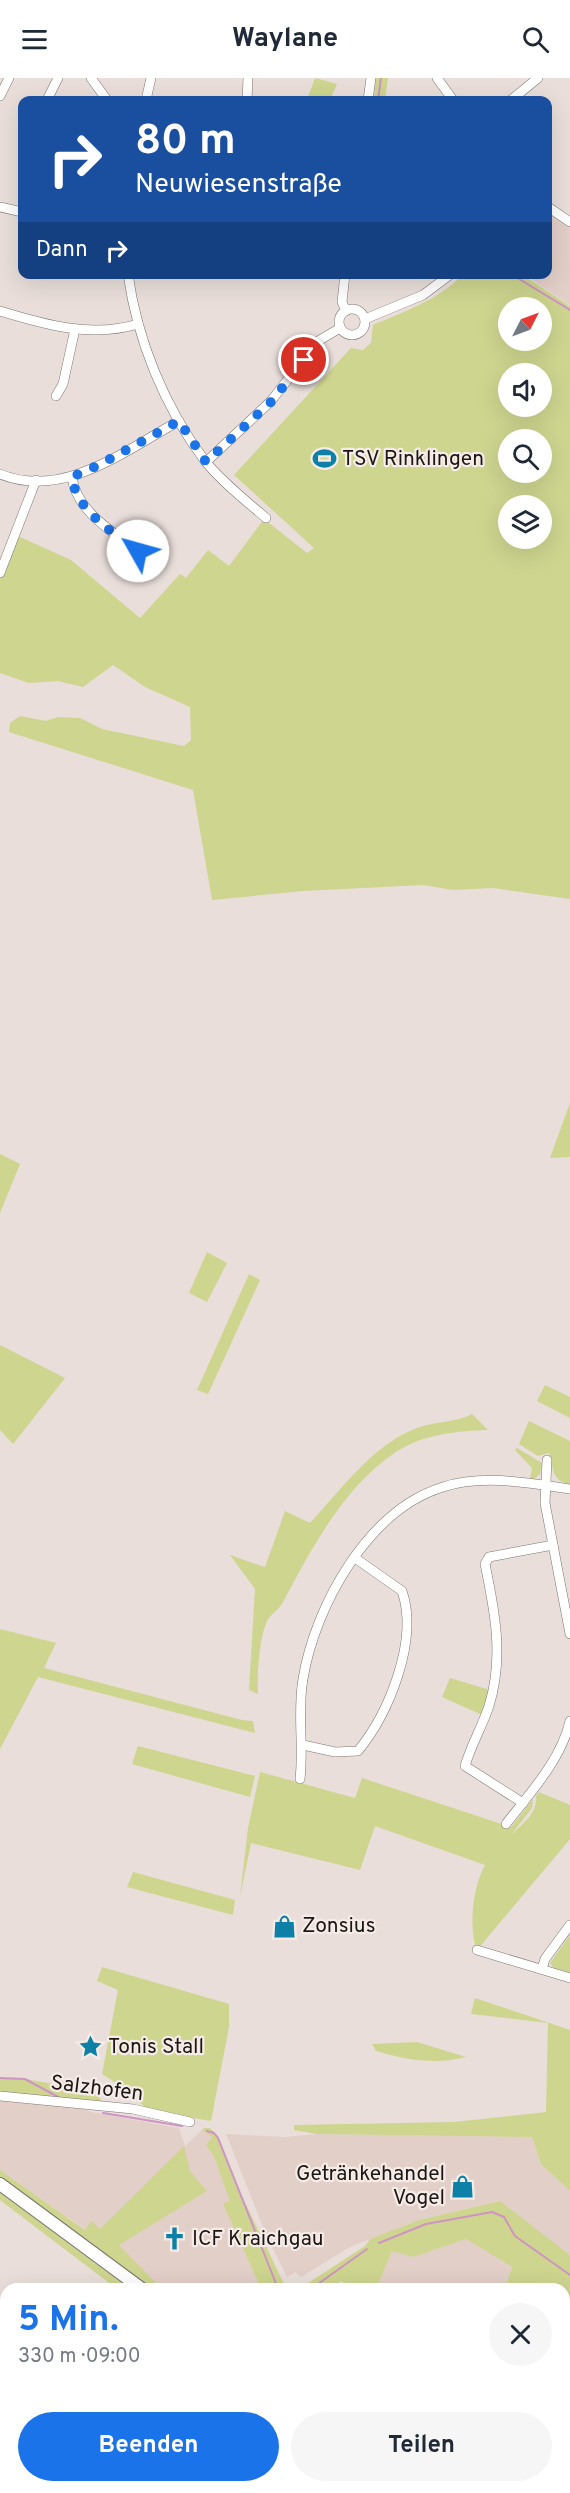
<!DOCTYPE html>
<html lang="de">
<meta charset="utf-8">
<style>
:root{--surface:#fff;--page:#f6f6f7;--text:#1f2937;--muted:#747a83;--accent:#1a73e8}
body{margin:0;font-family:Overpass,sans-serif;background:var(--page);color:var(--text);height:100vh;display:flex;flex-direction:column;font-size:22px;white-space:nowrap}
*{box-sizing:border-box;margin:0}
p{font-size:20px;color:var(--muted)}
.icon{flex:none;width:33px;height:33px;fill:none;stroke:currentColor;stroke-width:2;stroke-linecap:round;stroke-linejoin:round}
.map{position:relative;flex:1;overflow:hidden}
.drawer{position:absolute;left:0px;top:2205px;width:570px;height:210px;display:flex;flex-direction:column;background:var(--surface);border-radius:18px 18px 0 0;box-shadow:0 6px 24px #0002}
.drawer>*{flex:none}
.top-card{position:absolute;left:18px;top:18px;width:534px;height:183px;border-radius:12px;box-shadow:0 6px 24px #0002;background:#1a4fa0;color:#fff;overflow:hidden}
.needle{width:39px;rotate:48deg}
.tools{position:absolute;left:498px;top:219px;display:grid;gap:12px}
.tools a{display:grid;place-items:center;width:54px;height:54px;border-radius:50%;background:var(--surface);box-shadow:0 6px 24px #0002;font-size:30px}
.pin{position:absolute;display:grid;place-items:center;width:51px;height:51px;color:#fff;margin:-26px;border:3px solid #fff;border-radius:50%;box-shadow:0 2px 6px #0007}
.me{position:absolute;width:66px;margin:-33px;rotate:308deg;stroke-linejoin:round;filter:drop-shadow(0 0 4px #0008)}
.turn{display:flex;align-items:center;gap:21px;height:126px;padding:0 18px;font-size:27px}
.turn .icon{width:78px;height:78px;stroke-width:2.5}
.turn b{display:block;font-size:42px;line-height:51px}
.then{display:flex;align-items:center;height:57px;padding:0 18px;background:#0003;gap:12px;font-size:22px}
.round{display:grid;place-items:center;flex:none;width:63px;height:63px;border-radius:32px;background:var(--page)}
.summary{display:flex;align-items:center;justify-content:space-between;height:102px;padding:0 18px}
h1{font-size:36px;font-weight:700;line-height:45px;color:var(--accent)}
.primary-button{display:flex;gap:12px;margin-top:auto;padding:12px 18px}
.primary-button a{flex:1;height:69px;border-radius:36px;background:var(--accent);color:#fff;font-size:24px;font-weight:700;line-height:69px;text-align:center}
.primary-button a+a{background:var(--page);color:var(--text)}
header{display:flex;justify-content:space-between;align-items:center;height:78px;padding:0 18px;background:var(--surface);font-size:27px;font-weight:700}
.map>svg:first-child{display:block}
.built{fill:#e2cfc8}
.green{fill:#ced58f;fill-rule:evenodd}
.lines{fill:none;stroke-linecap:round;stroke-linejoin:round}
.stream{stroke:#cf93c4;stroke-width:2}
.minor-casing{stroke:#7e7571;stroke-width:10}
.tertiary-casing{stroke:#7e7571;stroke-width:14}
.primary-casing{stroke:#bfbebd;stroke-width:16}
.minor{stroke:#fff;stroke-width:9}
.tertiary{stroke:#fff;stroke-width:12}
.primary{stroke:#f7cf87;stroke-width:15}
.route{stroke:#1a73e8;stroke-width:10;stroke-dasharray:0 18}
.labels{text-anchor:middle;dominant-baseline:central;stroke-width:4.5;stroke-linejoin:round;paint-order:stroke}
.poi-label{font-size:21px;fill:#1a1715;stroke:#f6ebe7;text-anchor:start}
.street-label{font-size:21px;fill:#1a1715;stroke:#f6ebe7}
</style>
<header><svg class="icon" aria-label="menu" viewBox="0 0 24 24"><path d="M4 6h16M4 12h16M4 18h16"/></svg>Waylane<svg class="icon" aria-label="search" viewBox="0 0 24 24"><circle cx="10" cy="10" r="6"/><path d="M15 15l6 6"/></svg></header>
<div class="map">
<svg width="570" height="2415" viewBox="0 0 570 2415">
<rect width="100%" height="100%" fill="#e9deda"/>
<g class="built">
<polygon points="548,136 570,151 570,227 525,197 548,196"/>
<polygon points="0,2018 72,2026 91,2034 179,2050 185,2068 202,2052 212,2059 206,2067 214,2079 231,2124 223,2126 261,2211 162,2211 118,2167 207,2113 190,2093 100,2152 86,2152 0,2092"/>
<polygon points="226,2056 285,2059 317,2056 532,2059 541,2086 570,2113 570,2177 499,2123 419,2142 350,2169 301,2199 295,2194 287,2199 267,2159"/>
<polygon points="466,2161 512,2189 505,2211 376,2211 392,2172 413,2179"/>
</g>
<g class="green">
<polygon points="315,0 337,6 330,22 307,22"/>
<polygon points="376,0 388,0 385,22 374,22"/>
<path d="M462 197H523L570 228V821L493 810 453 812 423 807 303 813 212 822 193 712 9 654 10 645 20 638 46 643 58 639 80 640 102 651 184 668 191 662 190 629 145 609 113 587 83 609 58 603 29 605 0 595V500L18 458 71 482 140 540 180 496 186 500 208 472 229 488 264 441 307 475 314 470 234 397 351 270 363 272 371 265 373 247C403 234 439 222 462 197ZM508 230H542V262H508ZM508 296H542V328H508ZM508 362H542V394H508ZM508 428H542V460H508Z"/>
<polygon points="570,1025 570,1079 550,1080"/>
<polygon points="0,1076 20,1086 0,1135"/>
<polygon points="207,1174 227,1185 207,1224 189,1215"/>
<polygon points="249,1196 260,1202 208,1316 197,1312"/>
<polygon points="0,1267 65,1300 13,1366 0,1352"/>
<polygon points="545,1307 570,1319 570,1340 537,1323"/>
<path d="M472 1336 488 1352C456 1353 424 1356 396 1374 344 1408 310 1473 282 1526 278 1532 270 1537 267 1543 259 1561 257 1597 258 1616L249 1612 255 1511 230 1477 265 1489 285 1433 310 1445C342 1411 372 1367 417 1350 435 1343 456 1345 472 1336Z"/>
<path d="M529 1343 570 1363V1406C551 1403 554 1390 549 1375L538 1378 519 1366Z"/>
<polygon points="517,1370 542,1385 540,1396 534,1401 530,1401 532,1390 515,1372"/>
<polygon points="0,1551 56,1565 44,1590 242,1642 253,1643 255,1655 38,1599 0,1671"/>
<polygon points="450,1600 490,1612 482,1637 442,1619"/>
<polygon points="138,1668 255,1698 250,1719 132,1686"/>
<path d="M260 1694 355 1720 362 1700 511 1749 533 1721 532 1730 511 1757C522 1746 538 1735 536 1718L539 1714 570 1727V1761L477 1872C468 1849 473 1808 485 1787L375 1748 360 1792 251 1765 240 1819 248 1750Z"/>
<polygon points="133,1794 235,1822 233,1837 127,1809"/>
<polygon points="570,1857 570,1895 554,1890 550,1885"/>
<polygon points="102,1889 229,1926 229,1949 211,2043 148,2032 127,2012 102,1996 118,1912 97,1903"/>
<polygon points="475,1920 570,1952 570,2113 541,2086 532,2059 317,2056 294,2052 294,2047 454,2044 546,2034 548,1945 471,1936"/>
<path d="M417 1964 466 1979C436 1987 406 1982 376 1973L372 1966Z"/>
<polygon points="0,2000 25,2001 93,2013 104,2025 0,2018"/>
<polygon points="204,2050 210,2050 218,2058 240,2114 284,2206 283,2211 261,2211 223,2126 230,2123 214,2079 206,2067 212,2059 202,2052"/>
<polygon points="184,2068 190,2093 207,2113 119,2167 162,2211 150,2211 0,2100 0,2092 85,2152 91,2143 100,2151"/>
<polygon points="0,2109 137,2211 117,2211 0,2122"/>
<polygon points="500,2123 570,2177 570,2325 564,2328 564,2211 505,2211 512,2189 466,2161 413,2179 392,2173 376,2211 358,2211 340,2203 336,2211 299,2211 365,2168 370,2161 419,2142"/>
<polygon points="289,2409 457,2409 447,2415 289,2415"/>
</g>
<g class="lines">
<g class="stream">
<polyline points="378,22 381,0"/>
<polyline points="511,196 570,232"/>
<polyline points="0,2000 25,2001 60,2020"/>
<polyline points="103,2035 182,2048"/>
<polyline points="207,2053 214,2055 218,2060 277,2208 272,2211"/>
<polyline points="379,2165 426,2146 492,2134 504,2139 515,2158 570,2197"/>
<polyline points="311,2211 367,2171"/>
<polyline points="0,2341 6,2339"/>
</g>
<defs>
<g id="minor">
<polyline points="91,0 107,22"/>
<polyline points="437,0 453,22"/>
<polyline points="0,18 9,0"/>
<polyline points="47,22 58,0"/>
<polyline points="146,22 151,0"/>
<polyline points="247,22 248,0"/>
<polyline points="368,22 371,0"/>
<polyline points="511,22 538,0"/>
<polyline points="0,129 22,134"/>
<polyline points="548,129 570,144"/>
<path d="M128 196C137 262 165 330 205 383 222 404 245 422 266 440"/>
<polyline points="345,196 342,224 346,233"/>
<circle cx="352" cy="244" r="13"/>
<path d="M0 233C46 247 92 260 138 246"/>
<polyline points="365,241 423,217 451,196"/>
<polyline points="56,318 63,306 75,251"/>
<polyline points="206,384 271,323 318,263 340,250"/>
<path d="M0 396C63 422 126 372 179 343"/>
<path d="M72 399C76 433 113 454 138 473"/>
<polyline points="0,495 36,402"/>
<polyline points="547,1382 545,1425 570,1556"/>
<path d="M303 1667 335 1674 358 1673C389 1635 419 1562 402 1513L355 1480"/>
<path d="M300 1701C304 1667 297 1634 303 1601 315 1528 368 1432 443 1409 483 1396 529 1405 570 1411"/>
<path d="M523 1725 465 1688C471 1667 482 1649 489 1628 504 1580 495 1534 485 1486L489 1479 553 1467"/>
<path d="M506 1746C530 1715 561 1682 570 1643"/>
<polyline points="477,1872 570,1900"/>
<polyline points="542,1891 545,1881 570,1847"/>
<polyline points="0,2018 133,2031 190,2044"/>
</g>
<g id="tertiary">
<polyline points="0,2106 142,2211"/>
<polyline points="357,2409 362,2415"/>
</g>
<g id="primary">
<polyline points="564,2343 570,2338"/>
<polyline points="457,2415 466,2409"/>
</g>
</defs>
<use href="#minor" class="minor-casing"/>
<use href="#tertiary" class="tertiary-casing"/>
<use href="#primary" class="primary-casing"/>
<use href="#minor" class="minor"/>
<use href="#tertiary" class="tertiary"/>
<use href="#primary" class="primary"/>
</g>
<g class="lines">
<path class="route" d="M138 473C113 454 76 433 72 399L99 387 179 343 206 384 272 323 304 282"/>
</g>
<defs>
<symbol id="stadium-bare" viewBox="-9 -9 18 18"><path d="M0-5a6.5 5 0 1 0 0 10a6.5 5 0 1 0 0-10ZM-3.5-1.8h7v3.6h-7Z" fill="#0d80a7" stroke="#f6ebe7" stroke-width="2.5" paint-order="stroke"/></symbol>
<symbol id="shop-bare" viewBox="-9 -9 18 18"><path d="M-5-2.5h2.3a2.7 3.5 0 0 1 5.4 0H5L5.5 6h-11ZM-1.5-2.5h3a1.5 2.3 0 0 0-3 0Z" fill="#0d80a7" stroke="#f6ebe7" stroke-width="2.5" paint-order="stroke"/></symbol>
<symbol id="sight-bare" viewBox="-9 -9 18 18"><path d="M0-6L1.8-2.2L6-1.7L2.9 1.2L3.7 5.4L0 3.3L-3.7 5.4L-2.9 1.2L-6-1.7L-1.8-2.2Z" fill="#0d80a7" stroke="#f6ebe7" stroke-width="2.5" paint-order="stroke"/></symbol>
<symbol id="church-bare" viewBox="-9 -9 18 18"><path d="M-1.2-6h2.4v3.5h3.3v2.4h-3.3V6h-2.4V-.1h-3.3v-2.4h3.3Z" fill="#0d80a7" stroke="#f6ebe7" stroke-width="2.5" paint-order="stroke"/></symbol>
</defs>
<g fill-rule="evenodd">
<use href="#stadium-bare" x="308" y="364" width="33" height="33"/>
<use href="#shop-bare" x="268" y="1832" width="33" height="33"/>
<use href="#sight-bare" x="74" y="1952" width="33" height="33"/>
<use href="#shop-bare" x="446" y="2092" width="33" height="33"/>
<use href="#church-bare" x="158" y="2144" width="33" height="33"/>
</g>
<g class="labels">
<g class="poi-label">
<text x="342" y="381">TSV Rinklingen</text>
<text x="302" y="1848">Zonsius</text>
<text x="108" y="1969">Tonis Stall</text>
<text x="445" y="2096" text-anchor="end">Getränkehandel<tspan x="445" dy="24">Vogel</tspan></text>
<text x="192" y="2161">ICF Kraichgau</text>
</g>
<g class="street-label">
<text transform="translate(97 2011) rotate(7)">Salzhofen</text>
</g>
</g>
</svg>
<div class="tools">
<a><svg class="needle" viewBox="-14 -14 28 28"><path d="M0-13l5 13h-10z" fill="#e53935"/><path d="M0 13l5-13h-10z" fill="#747a83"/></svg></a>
<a><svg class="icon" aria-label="sound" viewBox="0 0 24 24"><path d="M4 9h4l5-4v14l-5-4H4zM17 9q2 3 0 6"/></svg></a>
<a><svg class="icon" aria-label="search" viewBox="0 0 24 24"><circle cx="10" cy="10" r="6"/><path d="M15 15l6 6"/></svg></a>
<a><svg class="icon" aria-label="layers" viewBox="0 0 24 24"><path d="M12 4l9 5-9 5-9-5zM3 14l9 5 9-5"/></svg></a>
</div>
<div class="pin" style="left:304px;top:282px;background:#d93025"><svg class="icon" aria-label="arrive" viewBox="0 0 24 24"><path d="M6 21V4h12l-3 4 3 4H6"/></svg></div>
<svg class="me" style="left:138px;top:473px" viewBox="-20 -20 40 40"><circle r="19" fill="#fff"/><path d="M0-13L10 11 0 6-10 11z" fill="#1a73e8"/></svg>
<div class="top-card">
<div class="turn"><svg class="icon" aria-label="right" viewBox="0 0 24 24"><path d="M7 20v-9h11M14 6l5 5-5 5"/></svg><div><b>80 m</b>Neuwiesenstraße</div></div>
<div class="then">Dann<svg class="icon" aria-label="right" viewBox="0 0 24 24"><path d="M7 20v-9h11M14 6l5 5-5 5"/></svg></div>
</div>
<section class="drawer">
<div class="summary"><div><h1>5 Min.</h1><p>330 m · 09:00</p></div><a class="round"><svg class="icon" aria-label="close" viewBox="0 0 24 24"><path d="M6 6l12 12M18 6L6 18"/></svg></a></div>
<div class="primary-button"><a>Beenden</a><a>Teilen</a></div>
</section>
</div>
